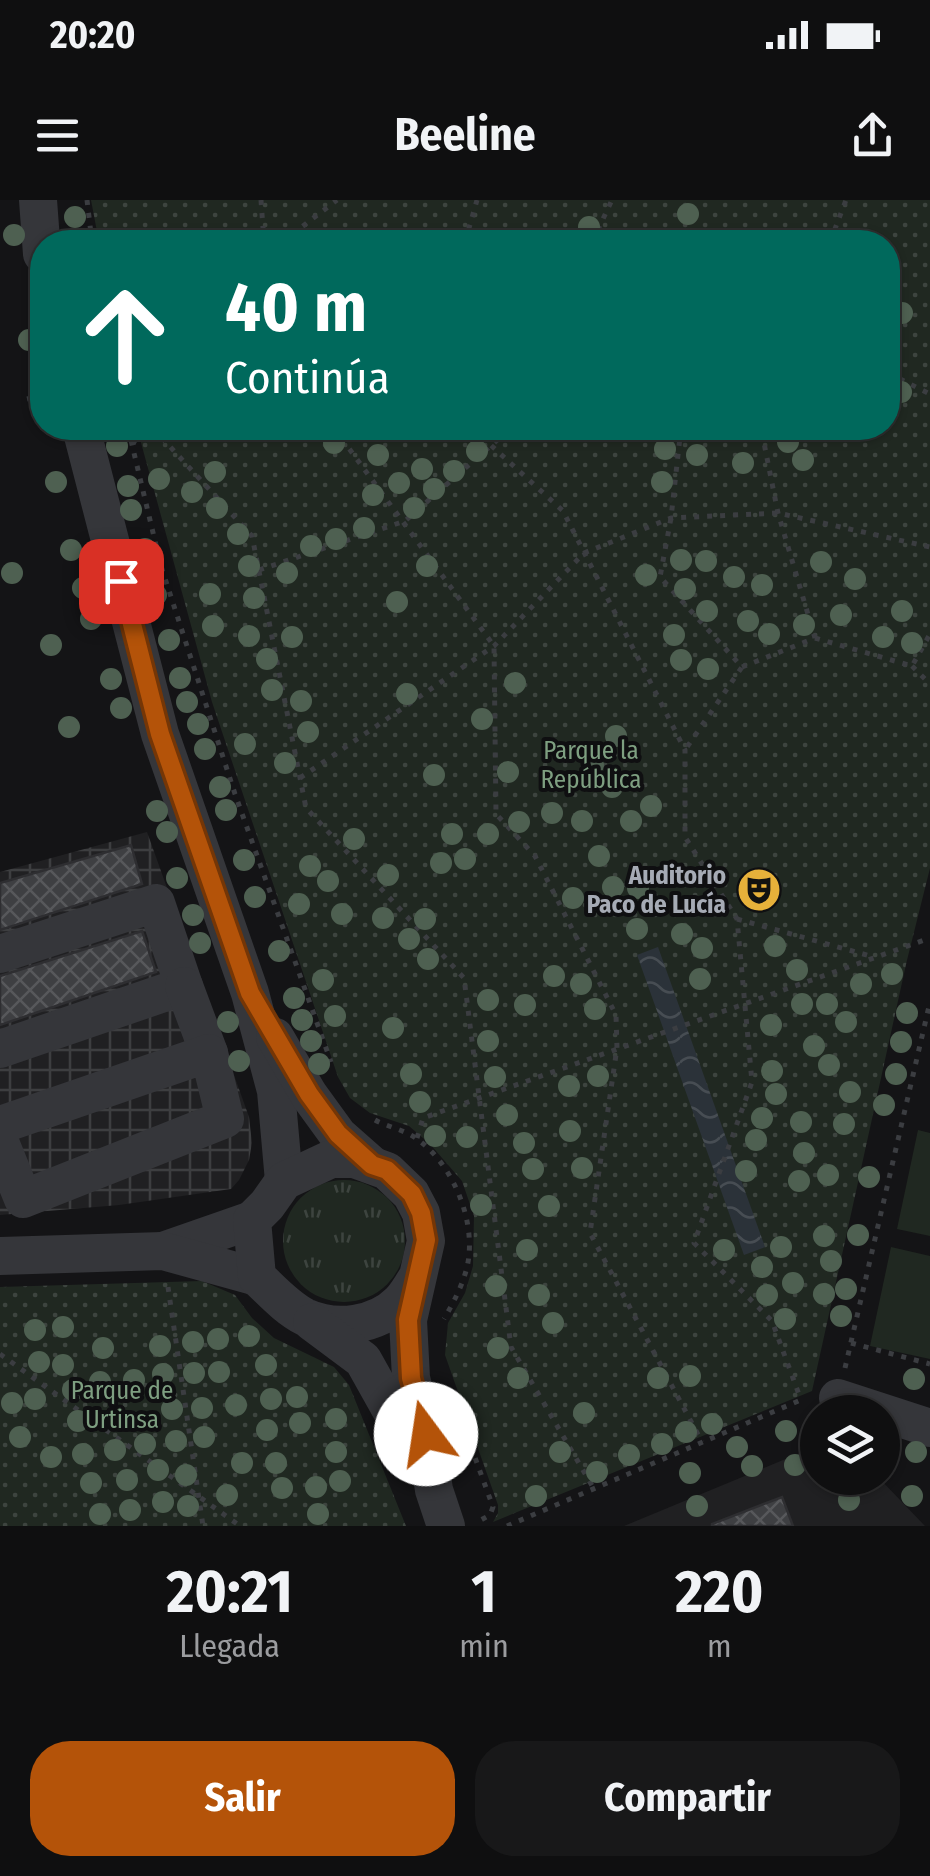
<!DOCTYPE html>
<html lang="es">
<meta charset="utf-8">
<style>
:root{--surface:#0f0f10;--page:#181819;--text:#f1f3f6;--muted:#9b9c9f;--line:#2f2f30;--accent:#b45309}
body{margin:0;font-family:"Fira Sans Condensed",sans-serif;background:var(--page);color:var(--text);height:100vh;display:flex;flex-direction:column;font-size:38px;white-space:nowrap}
*{box-sizing:border-box;margin:0}
p{font-size:32px;color:var(--muted)}
.icon{flex:none;width:55px;height:55px;fill:none;stroke:currentColor;stroke-width:2;stroke-linecap:round;stroke-linejoin:round}
.map{position:relative;height:1326px;overflow:hidden}
.sheet{display:flex;flex-direction:column;background:var(--surface);flex:1}
.sheet>*{flex:none}
.guide{position:absolute;left:30px;top:30px;width:870px;height:210px;border-radius:40px;box-shadow:0 2px 8px #0004,0 0 0 2px var(--line);background:#00695c;color:#fff;overflow:hidden}
.buttons{position:absolute;left:800px;top:1195px;display:grid;gap:20px}
.buttons a{display:grid;place-items:center;width:100px;height:100px;border-radius:50%;background:var(--surface);box-shadow:0 2px 8px #0004,0 0 0 2px var(--line);font-size:50px}
.pin{position:absolute;display:grid;place-items:center;width:85px;height:85px;color:#fff;margin:-42px;border-radius:20px;box-shadow:0 5px 15px #0006}
.me{position:absolute;width:110px;margin:-55px;rotate:346deg;stroke-linejoin:round;filter:drop-shadow(0 0 8px #0008)}
.turn{display:flex;align-items:center;gap:35px;height:210px;padding:0 30px;font-size:45px}
.turn .icon{width:130px;height:130px;stroke-width:2.5}
.turn b{display:block;font-size:70px;line-height:85px}
.eta{display:flex;justify-content:space-evenly;align-items:center;height:170px;text-align:center}
.eta b{font-size:60px;font-weight:700;line-height:70px}
.cta{display:flex;gap:20px;margin-top:auto;padding:20px 30px}
.cta a{flex:1;height:115px;border-radius:40px;background:var(--accent);color:#fff;font-size:40px;font-weight:700;line-height:115px;text-align:center}
.cta a+a{background:var(--page);color:var(--text)}
.status{display:flex;justify-content:space-between;align-items:center;height:70px;padding:0 50px;background:var(--surface);direction:ltr}
.status svg{height:28px;fill:currentColor}
header{display:flex;justify-content:space-between;align-items:center;height:130px;padding:0 30px;background:var(--surface);font-size:45px;font-weight:700}
.map>svg:first-child{display:block}
.built{fill:#202022}
.industrial{fill:url(#industrial-grid)}
.grass{fill:url(#grass-tufts)}
.park{fill:url(#park-dots)}
.pitch{fill:#202821}
.water{fill:url(#water-waves)}
.building{fill:url(#building-cross-hatch);stroke:#2e2e31;stroke-width:2.5}
.lines{fill:none;stroke-linecap:round;stroke-linejoin:round}
.path{stroke:#3b3d41;stroke-width:5;stroke-dasharray:5 8;stroke-linecap:butt}
.minor{stroke:#35363a;stroke-width:38}
.tree{fill:#4e6051}
.route-casing{stroke:#753606;stroke-width:25}
.route{stroke:#b45309;stroke-width:18}
.labels{text-anchor:middle;dominant-baseline:central;stroke-width:8;stroke-linejoin:round;paint-order:stroke}
.park-label{font-size:25px;fill:#7e9f81;stroke:#0f0f11}
.poi-label{font-size:25px;font-weight:bold;fill:#a6abb5;stroke:#0f0f11;text-anchor:end}
</style>
<div class="status"><b>20:20</b><svg viewBox="0 0 49 12"><path d="M0 12V9h3v3zM5 12V6h3v6zM10 12V3h3v9zM15 12V0h3v12zM26 1h20v11H26zM47 4h2v5h-2z"/></svg></div>
<header><svg class="icon" aria-label="menu" viewBox="0 0 24 24"><path d="M4 6h16M4 12h16M4 18h16"/></svg>Beeline<svg class="icon" aria-label="share" viewBox="0 0 24 24"><path d="M12 15V3M7 8l5-5 5 5M5 13v7h14v-7"/></svg></header>
<div class="map">
<svg width="930" height="1326" viewBox="0 0 930 1326">
<defs>
<pattern id="industrial-grid" width="8" height="8" patternUnits="userSpaceOnUse" patternTransform="scale(2.5)"><rect width="8" height="8" fill="#202022"/><path d="M0 4h8M4 0v8" fill="none" stroke="#3d3e40"/></pattern>
<pattern id="grass-tufts" width="24" height="20" patternUnits="userSpaceOnUse" patternTransform="scale(2.5)"><rect width="24" height="20" fill="#202821"/><path d="M3 7l-1-3M5 7V3M7 7l1-3M15 17l-1-3M17 17v-4M19 17l1-3" fill="none" stroke="#3d443f"/></pattern>
<pattern id="park-dots" width="8" height="8" patternUnits="userSpaceOnUse" patternTransform="scale(2.5)"><rect width="8" height="8" fill="#202821"/><path d="M2 2h.1M6 6h.1" fill="none" stroke="#3d443f" stroke-width="1.8" stroke-linecap="round"/></pattern>
<pattern id="water-waves" width="16" height="10" patternUnits="userSpaceOnUse" patternTransform="scale(2.5)"><rect width="16" height="10" fill="#2b3239"/><path d="M0 5q4-4 8 0t8 0" fill="none" stroke="#474d53"/></pattern>
<pattern id="building-cross-hatch" width="8" height="8" patternUnits="userSpaceOnUse" patternTransform="scale(2.5)"><rect width="8" height="8" fill="#3e3f42"/><path d="M0 0l8 8M0 8l8-8" fill="none" stroke="#57585b"/></pattern>
</defs>
<rect width="100%" height="100%" fill="#141416"/>
<polygon class="built" points="817,1246 818,1278 879,1278 925,1326 624,1326"/>
<polygon class="industrial" points="147,632 249,917 252,943 249,960 239,980 231,989 119,1005 0,1015 0,672"/>
<circle class="grass" cx="344" cy="1041" r="61"/>
<g class="park">
<polygon points="91,0 930,0 930,668 907,760 812,1191 493,1322 498,1313 498,1305 445,1155 448,1123 465,1093 473,1066 474,1016 462,981 430,944 409,926 370,913 350,898 338,877 212,502 137,228 888,228 888,42 99,42"/>
<polygon points="202,1081 235,1095 252,1118 274,1138 334,1167 349,1185 406,1326 0,1326 0,1087"/>
</g>
<g class="pitch">
<polygon points="918,930 930,933 930,1036 897,1029"/>
<polygon points="891,1047 930,1056 930,1159 870,1146"/>
</g>
<polygon class="water" points="658,747 765,1047 744,1055 637,755"/>
<g class="building">
<polygon points="131,645 142,684 0,730 0,683"/>
<polygon points="142,731 156,772 0,825 0,776"/>
<polygon points="782,1297 793,1326 712,1326 712,1324"/>
</g>
<g class="lines">
<g class="path">
<polyline points="87,0 92,42"/>
<polyline points="261,0 264,42"/>
<polyline points="282,42 337,0"/>
<polyline points="465,42 477,0"/>
<polyline points="592,42 612,0"/>
<polyline points="830,42 846,0"/>
<polyline points="888,173 930,194"/>
<polyline points="27,199 42,196"/>
<polyline points="128,228 161,366 235,594 331,862"/>
<polyline points="153,228 252,336 306,608 464,778 511,1147 594,1289"/>
<polyline points="334,228 494,446 496,614 535,656 616,815 617,848 590,1033 702,1242"/>
<polyline points="472,228 563,311 685,550 685,637 737,719 752,882 694,1043 772,1121 801,1200"/>
<polyline points="681,228 671,318 660,377 742,467 685,550"/>
<polyline points="133,244 142,228"/>
<polyline points="259,370 405,321 511,228"/>
<polyline points="815,438 912,466 930,434"/>
<polyline points="912,466 930,484"/>
<polyline points="742,467 815,438 778,313 761,228"/>
<polyline points="300,578 494,446 584,353 671,318 778,313 930,347"/>
<polyline points="737,719 874,757"/>
<path d="M375 920C388 927 405 930 417 939 451 963 473 1014 469 1055 467 1077 455 1100 444 1119"/>
<polyline points="417,938 423,918 930,738"/>
<polyline points="168,1087 203,1326"/>
<polyline points="851,1143 930,1164"/>
<polyline points="0,1154 240,1326"/>
<polyline points="845,1168 930,802"/>
<polyline points="453,1197 493,1307 490,1315 479,1321"/>
<polyline points="507,1326 803,1199"/>
</g>
<g class="minor">
<polyline points="38,0 42,54"/>
<polyline points="81,228 160,534 250,793 276,891 284,981"/>
<polyline points="0,754 156,703 184,786 0,849"/>
<polyline points="184,786 209,853"/>
<polyline points="275,837 309,895 338,935 372,965"/>
<polyline points="0,925 209,853 225,919 23,999 0,942"/>
<polyline points="163,1051 252,1020"/>
<polyline points="0,1056 163,1051 257,1077"/>
<path d="M418 1076C413 1084 407 1095 400 1102 376 1126 336 1131 305 1117 287 1108 272 1091 257 1077L252 1020 267 1005 284 981 331 959H354L387 971 411 994 421 1013 426 1041 408 1120 411 1178 426 1235 434 1290 446 1326"/>
<polyline points="312,1122 363,1160 415,1253"/>
<polyline points="838,1198 930,1228"/>
</g>
</g>
<g class="tree">
<circle cx="688" cy="14" r="11"/>
<circle cx="75" cy="17" r="11"/>
<circle cx="589" cy="27" r="11"/>
<circle cx="14" cy="35" r="11"/>
<circle cx="902" cy="113" r="11"/>
<circle cx="29" cy="140" r="11"/>
<circle cx="901" cy="192" r="11"/>
<circle cx="788" cy="242" r="11"/>
<circle cx="334" cy="243" r="11"/>
<circle cx="117" cy="246" r="11"/>
<circle cx="665" cy="249" r="11"/>
<circle cx="477" cy="251" r="11"/>
<circle cx="378" cy="255" r="11"/>
<circle cx="697" cy="255" r="11"/>
<circle cx="803" cy="260" r="11"/>
<circle cx="743" cy="263" r="11"/>
<circle cx="422" cy="269" r="11"/>
<circle cx="454" cy="271" r="11"/>
<circle cx="215" cy="272" r="11"/>
<circle cx="159" cy="279" r="11"/>
<circle cx="56" cy="282" r="11"/>
<circle cx="662" cy="282" r="11"/>
<circle cx="399" cy="283" r="11"/>
<circle cx="128" cy="286" r="11"/>
<circle cx="434" cy="289" r="11"/>
<circle cx="192" cy="292" r="11"/>
<circle cx="373" cy="295" r="11"/>
<circle cx="217" cy="308" r="11"/>
<circle cx="414" cy="308" r="11"/>
<circle cx="131" cy="310" r="11"/>
<circle cx="364" cy="328" r="11"/>
<circle cx="238" cy="334" r="11"/>
<circle cx="336" cy="339" r="11"/>
<circle cx="311" cy="346" r="11"/>
<circle cx="145" cy="349" r="11"/>
<circle cx="71" cy="350" r="11"/>
<circle cx="681" cy="360" r="11"/>
<circle cx="706" cy="361" r="11"/>
<circle cx="821" cy="362" r="11"/>
<circle cx="249" cy="366" r="11"/>
<circle cx="427" cy="366" r="11"/>
<circle cx="12" cy="373" r="11"/>
<circle cx="287" cy="373" r="11"/>
<circle cx="646" cy="375" r="11"/>
<circle cx="734" cy="377" r="11"/>
<circle cx="855" cy="379" r="11"/>
<circle cx="762" cy="385" r="11"/>
<circle cx="83" cy="388" r="11"/>
<circle cx="685" cy="389" r="11"/>
<circle cx="210" cy="394" r="11"/>
<circle cx="156" cy="395" r="11"/>
<circle cx="254" cy="398" r="11"/>
<circle cx="397" cy="402" r="11"/>
<circle cx="707" cy="411" r="11"/>
<circle cx="902" cy="411" r="11"/>
<circle cx="841" cy="415" r="11"/>
<circle cx="91" cy="419" r="11"/>
<circle cx="748" cy="421" r="11"/>
<circle cx="804" cy="425" r="11"/>
<circle cx="213" cy="426" r="11"/>
<circle cx="769" cy="434" r="11"/>
<circle cx="674" cy="435" r="11"/>
<circle cx="249" cy="436" r="11"/>
<circle cx="292" cy="437" r="11"/>
<circle cx="883" cy="437" r="11"/>
<circle cx="169" cy="440" r="11"/>
<circle cx="912" cy="443" r="11"/>
<circle cx="51" cy="445" r="11"/>
<circle cx="267" cy="459" r="11"/>
<circle cx="681" cy="460" r="11"/>
<circle cx="708" cy="469" r="11"/>
<circle cx="180" cy="478" r="11"/>
<circle cx="111" cy="479" r="11"/>
<circle cx="515" cy="483" r="11"/>
<circle cx="272" cy="490" r="11"/>
<circle cx="407" cy="494" r="11"/>
<circle cx="301" cy="501" r="11"/>
<circle cx="187" cy="502" r="11"/>
<circle cx="121" cy="508" r="11"/>
<circle cx="482" cy="519" r="11"/>
<circle cx="198" cy="524" r="11"/>
<circle cx="69" cy="527" r="11"/>
<circle cx="308" cy="532" r="11"/>
<circle cx="616" cy="536" r="11"/>
<circle cx="245" cy="544" r="11"/>
<circle cx="205" cy="549" r="11"/>
<circle cx="285" cy="563" r="11"/>
<circle cx="593" cy="565" r="11"/>
<circle cx="508" cy="572" r="11"/>
<circle cx="434" cy="575" r="11"/>
<circle cx="220" cy="587" r="11"/>
<circle cx="612" cy="587" r="11"/>
<circle cx="651" cy="606" r="11"/>
<circle cx="226" cy="610" r="11"/>
<circle cx="157" cy="611" r="11"/>
<circle cx="552" cy="613" r="11"/>
<circle cx="582" cy="621" r="11"/>
<circle cx="631" cy="621" r="11"/>
<circle cx="519" cy="622" r="11"/>
<circle cx="167" cy="632" r="11"/>
<circle cx="452" cy="634" r="11"/>
<circle cx="488" cy="634" r="11"/>
<circle cx="354" cy="639" r="11"/>
<circle cx="599" cy="656" r="11"/>
<circle cx="465" cy="659" r="11"/>
<circle cx="244" cy="660" r="11"/>
<circle cx="441" cy="663" r="11"/>
<circle cx="310" cy="666" r="11"/>
<circle cx="388" cy="675" r="11"/>
<circle cx="177" cy="678" r="11"/>
<circle cx="328" cy="681" r="11"/>
<circle cx="613" cy="687" r="11"/>
<circle cx="638" cy="688" r="11"/>
<circle cx="255" cy="697" r="11"/>
<circle cx="573" cy="698" r="11"/>
<circle cx="299" cy="704" r="11"/>
<circle cx="342" cy="714" r="11"/>
<circle cx="193" cy="715" r="11"/>
<circle cx="383" cy="718" r="11"/>
<circle cx="425" cy="719" r="11"/>
<circle cx="637" cy="729" r="11"/>
<circle cx="682" cy="734" r="11"/>
<circle cx="409" cy="739" r="11"/>
<circle cx="200" cy="743" r="11"/>
<circle cx="775" cy="746" r="11"/>
<circle cx="702" cy="748" r="11"/>
<circle cx="279" cy="751" r="11"/>
<circle cx="428" cy="759" r="11"/>
<circle cx="797" cy="770" r="11"/>
<circle cx="892" cy="774" r="11"/>
<circle cx="554" cy="776" r="11"/>
<circle cx="700" cy="779" r="11"/>
<circle cx="323" cy="780" r="11"/>
<circle cx="581" cy="784" r="11"/>
<circle cx="861" cy="784" r="11"/>
<circle cx="294" cy="798" r="11"/>
<circle cx="488" cy="800" r="11"/>
<circle cx="802" cy="804" r="11"/>
<circle cx="827" cy="804" r="11"/>
<circle cx="525" cy="805" r="11"/>
<circle cx="595" cy="809" r="11"/>
<circle cx="907" cy="813" r="11"/>
<circle cx="335" cy="816" r="11"/>
<circle cx="302" cy="820" r="11"/>
<circle cx="228" cy="822" r="11"/>
<circle cx="846" cy="822" r="11"/>
<circle cx="771" cy="825" r="11"/>
<circle cx="393" cy="828" r="11"/>
<circle cx="311" cy="841" r="11"/>
<circle cx="488" cy="841" r="11"/>
<circle cx="901" cy="842" r="11"/>
<circle cx="814" cy="846" r="11"/>
<circle cx="239" cy="861" r="11"/>
<circle cx="319" cy="864" r="11"/>
<circle cx="829" cy="865" r="11"/>
<circle cx="772" cy="871" r="11"/>
<circle cx="411" cy="874" r="11"/>
<circle cx="896" cy="874" r="11"/>
<circle cx="598" cy="876" r="11"/>
<circle cx="495" cy="877" r="11"/>
<circle cx="569" cy="886" r="11"/>
<circle cx="850" cy="892" r="11"/>
<circle cx="776" cy="894" r="11"/>
<circle cx="420" cy="902" r="11"/>
<circle cx="884" cy="905" r="11"/>
<circle cx="507" cy="915" r="11"/>
<circle cx="762" cy="918" r="11"/>
<circle cx="801" cy="922" r="11"/>
<circle cx="844" cy="924" r="11"/>
<circle cx="570" cy="931" r="11"/>
<circle cx="435" cy="936" r="11"/>
<circle cx="467" cy="937" r="11"/>
<circle cx="756" cy="940" r="11"/>
<circle cx="524" cy="943" r="11"/>
<circle cx="804" cy="953" r="11"/>
<circle cx="582" cy="968" r="11"/>
<circle cx="533" cy="969" r="11"/>
<circle cx="746" cy="971" r="11"/>
<circle cx="828" cy="975" r="11"/>
<circle cx="869" cy="977" r="11"/>
<circle cx="799" cy="981" r="11"/>
<circle cx="481" cy="1005" r="11"/>
<circle cx="549" cy="1006" r="11"/>
<circle cx="858" cy="1035" r="11"/>
<circle cx="824" cy="1036" r="11"/>
<circle cx="781" cy="1047" r="11"/>
<circle cx="527" cy="1050" r="11"/>
<circle cx="724" cy="1050" r="11"/>
<circle cx="831" cy="1061" r="11"/>
<circle cx="762" cy="1067" r="11"/>
<circle cx="793" cy="1083" r="11"/>
<circle cx="496" cy="1086" r="11"/>
<circle cx="846" cy="1089" r="11"/>
<circle cx="824" cy="1094" r="11"/>
<circle cx="539" cy="1095" r="11"/>
<circle cx="767" cy="1095" r="11"/>
<circle cx="841" cy="1116" r="11"/>
<circle cx="785" cy="1119" r="11"/>
<circle cx="553" cy="1123" r="11"/>
<circle cx="63" cy="1127" r="11"/>
<circle cx="35" cy="1130" r="11"/>
<circle cx="249" cy="1136" r="11"/>
<circle cx="218" cy="1139" r="11"/>
<circle cx="193" cy="1142" r="11"/>
<circle cx="160" cy="1146" r="11"/>
<circle cx="103" cy="1148" r="11"/>
<circle cx="498" cy="1148" r="11"/>
<circle cx="39" cy="1162" r="11"/>
<circle cx="63" cy="1165" r="11"/>
<circle cx="266" cy="1165" r="11"/>
<circle cx="219" cy="1172" r="11"/>
<circle cx="194" cy="1173" r="11"/>
<circle cx="163" cy="1174" r="11"/>
<circle cx="690" cy="1176" r="11"/>
<circle cx="518" cy="1178" r="11"/>
<circle cx="658" cy="1178" r="11"/>
<circle cx="914" cy="1179" r="11"/>
<circle cx="134" cy="1180" r="11"/>
<circle cx="100" cy="1182" r="11"/>
<circle cx="73" cy="1190" r="11"/>
<circle cx="297" cy="1197" r="11"/>
<circle cx="35" cy="1199" r="11"/>
<circle cx="271" cy="1199" r="11"/>
<circle cx="12" cy="1203" r="11"/>
<circle cx="236" cy="1205" r="11"/>
<circle cx="202" cy="1208" r="11"/>
<circle cx="172" cy="1209" r="11"/>
<circle cx="584" cy="1213" r="11"/>
<circle cx="115" cy="1219" r="11"/>
<circle cx="336" cy="1219" r="11"/>
<circle cx="78" cy="1221" r="11"/>
<circle cx="300" cy="1223" r="11"/>
<circle cx="712" cy="1224" r="11"/>
<circle cx="267" cy="1230" r="11"/>
<circle cx="786" cy="1231" r="11"/>
<circle cx="686" cy="1232" r="11"/>
<circle cx="20" cy="1237" r="11"/>
<circle cx="204" cy="1237" r="11"/>
<circle cx="176" cy="1241" r="11"/>
<circle cx="145" cy="1244" r="11"/>
<circle cx="662" cy="1244" r="11"/>
<circle cx="737" cy="1247" r="11"/>
<circle cx="115" cy="1250" r="11"/>
<circle cx="336" cy="1252" r="11"/>
<circle cx="560" cy="1252" r="11"/>
<circle cx="916" cy="1252" r="11"/>
<circle cx="83" cy="1254" r="11"/>
<circle cx="629" cy="1255" r="11"/>
<circle cx="51" cy="1257" r="11"/>
<circle cx="242" cy="1263" r="11"/>
<circle cx="276" cy="1263" r="11"/>
<circle cx="795" cy="1265" r="11"/>
<circle cx="752" cy="1266" r="11"/>
<circle cx="158" cy="1270" r="11"/>
<circle cx="597" cy="1272" r="11"/>
<circle cx="690" cy="1273" r="11"/>
<circle cx="186" cy="1275" r="11"/>
<circle cx="127" cy="1280" r="11"/>
<circle cx="340" cy="1281" r="11"/>
<circle cx="91" cy="1283" r="11"/>
<circle cx="316" cy="1287" r="11"/>
<circle cx="282" cy="1288" r="11"/>
<circle cx="227" cy="1295" r="11"/>
<circle cx="536" cy="1296" r="11"/>
<circle cx="912" cy="1296" r="11"/>
<circle cx="849" cy="1300" r="11"/>
<circle cx="163" cy="1302" r="11"/>
<circle cx="188" cy="1306" r="11"/>
<circle cx="697" cy="1306" r="11"/>
<circle cx="130" cy="1310" r="11"/>
<circle cx="100" cy="1314" r="11"/>
<circle cx="318" cy="1314" r="11"/>
</g>
<g class="lines">
<defs>
<polyline id="route" points="121,381 160,534 250,793 309,894 338,934 372,965 387,970 412,994 421,1013 426,1040 408,1120 411,1178 426,1234"/>
</defs>
<use href="#route" class="route-casing"/>
<use href="#route" class="route"/>
</g>
<defs>
<symbol id="theatre-disc" viewBox="-11 -11 22 22"><circle r="9.5" fill="#e7b13a" stroke="#0f0f11"/><path d="M-5-5.5Q0-4 5-5.5V0Q5 5 0 6Q-5 5-5 0ZM-3.3-2.5H-1v1.5H-3.3ZM1-2.5H3.3v1.5H1ZM-2.8 1Q0 5.5 2.8 1Z" fill="#111"/></symbol>
</defs>
<g fill-rule="evenodd">
<use href="#theatre-disc" x="734" y="665" width="50" height="50"/>
</g>
<g class="labels">
<g class="park-label">
<text x="591" y="551">Parque la<tspan x="591" dy="29">República</tspan></text>
<text x="122" y="1191">Parque de<tspan x="122" dy="29">Urtinsa</tspan></text>
</g>
<g class="poi-label">
<text x="726" y="676">Auditorio<tspan x="726" dy="29">Paco de Lucía</tspan></text>
</g>
</g>
</svg>
<div class="buttons">
<a><svg class="icon" aria-label="layers" viewBox="0 0 24 24"><path d="M12 4l9 5-9 5-9-5zM3 14l9 5 9-5"/></svg></a>
</div>
<div class="pin" style="left:121px;top:381px;background:#d93025"><svg class="icon" aria-label="arrive" viewBox="0 0 24 24"><path d="M6 21V4h12l-3 4 3 4H6"/></svg></div>
<svg class="me" style="left:426px;top:1234px" viewBox="-20 -20 40 40"><circle r="19" fill="#fff"/><path d="M0-13L10 11 0 6-10 11z" fill="#b45309"/></svg>
<div class="guide">
<div class="turn"><svg class="icon" aria-label="ahead" viewBox="0 0 24 24"><path d="M12 20V5M6 11l6-6 6 6"/></svg><div><b>40 m</b>Continúa</div></div>
</div>
</div>
<section class="sheet">
<div class="eta">
<div><b>20:21</b><p>Llegada</p></div>
<div><b>1</b><p>min</p></div>
<div><b>220</b><p>m</p></div>
</div>
<div class="cta"><a>Salir</a><a>Compartir</a></div>
</section>
